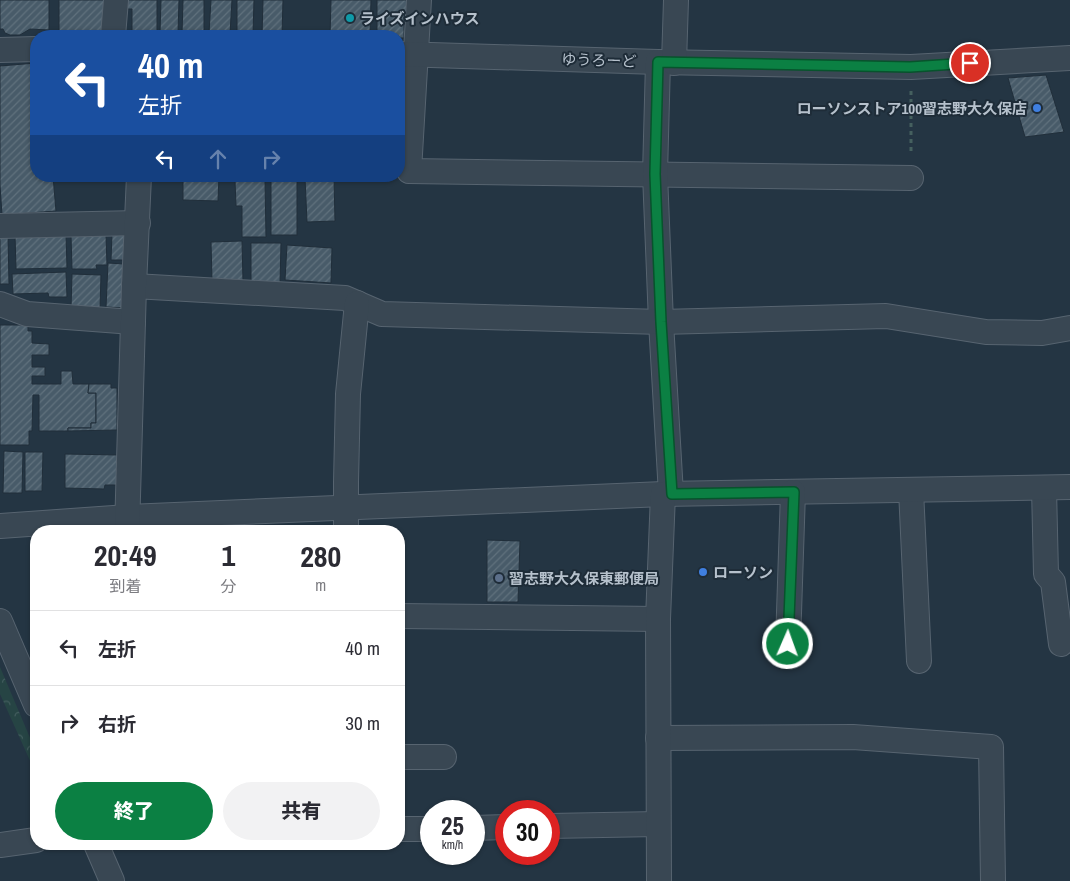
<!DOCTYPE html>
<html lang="ja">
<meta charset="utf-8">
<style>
:root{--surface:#fff;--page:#f2f2f3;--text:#2b2b33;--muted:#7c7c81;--line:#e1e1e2;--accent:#0b8043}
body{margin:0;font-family:"Archivo Narrow","Noto Sans JP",sans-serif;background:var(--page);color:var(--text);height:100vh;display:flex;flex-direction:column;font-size:19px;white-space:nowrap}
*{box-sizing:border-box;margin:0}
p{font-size:16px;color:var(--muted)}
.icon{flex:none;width:28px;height:28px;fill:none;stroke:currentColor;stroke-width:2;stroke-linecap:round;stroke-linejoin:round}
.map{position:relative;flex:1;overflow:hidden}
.panel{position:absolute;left:30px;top:525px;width:375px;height:325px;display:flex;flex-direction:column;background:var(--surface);border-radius:20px;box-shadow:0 1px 4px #0004}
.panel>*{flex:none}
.banner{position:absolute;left:30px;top:30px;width:375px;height:152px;border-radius:20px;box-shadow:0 1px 4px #0004;background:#1a4fa0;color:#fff;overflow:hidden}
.speed{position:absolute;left:420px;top:800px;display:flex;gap:10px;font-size:25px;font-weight:700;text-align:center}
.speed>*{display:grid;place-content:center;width:65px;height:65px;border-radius:50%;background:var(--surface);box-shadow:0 1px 4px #0004;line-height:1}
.speed small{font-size:12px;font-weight:400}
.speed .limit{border:8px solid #d22;background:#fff;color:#111}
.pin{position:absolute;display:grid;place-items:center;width:42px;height:42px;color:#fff;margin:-21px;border:2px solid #fff;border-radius:50%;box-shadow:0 1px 5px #0007}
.me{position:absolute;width:55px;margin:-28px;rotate:2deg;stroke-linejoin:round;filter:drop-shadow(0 0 4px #0008)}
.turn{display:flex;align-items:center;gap:18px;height:105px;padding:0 25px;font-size:22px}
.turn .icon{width:65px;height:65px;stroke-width:2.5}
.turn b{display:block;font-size:35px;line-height:42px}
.lanes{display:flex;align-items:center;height:48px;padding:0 25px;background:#0003;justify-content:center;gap:25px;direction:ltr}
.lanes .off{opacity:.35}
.eta{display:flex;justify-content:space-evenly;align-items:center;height:85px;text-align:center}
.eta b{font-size:30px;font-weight:800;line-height:35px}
.button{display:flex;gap:10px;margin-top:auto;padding:10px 25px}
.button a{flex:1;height:58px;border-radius:30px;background:var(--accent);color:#fff;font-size:20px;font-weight:800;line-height:58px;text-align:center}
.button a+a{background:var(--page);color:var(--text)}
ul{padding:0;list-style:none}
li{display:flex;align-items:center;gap:15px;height:75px;padding:0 25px;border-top:1px solid var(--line)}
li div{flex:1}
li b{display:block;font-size:19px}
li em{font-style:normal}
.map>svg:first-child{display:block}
.forest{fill:url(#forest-crowns)}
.building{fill:url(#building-hatch);stroke:#202e3a}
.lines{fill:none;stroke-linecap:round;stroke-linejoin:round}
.minor-casing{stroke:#576470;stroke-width:26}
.path{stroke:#45605f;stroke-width:3;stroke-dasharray:4 4;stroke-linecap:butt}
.minor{stroke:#394753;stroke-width:24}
.route-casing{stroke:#07532c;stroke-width:12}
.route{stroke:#0b8043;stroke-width:9}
.culture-dot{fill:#0f9aa8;stroke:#1e2c38;stroke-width:2}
.shop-dot{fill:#3f7fe0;stroke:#1e2c38;stroke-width:2}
.service-dot{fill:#5c6f8a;stroke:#1e2c38;stroke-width:2}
.labels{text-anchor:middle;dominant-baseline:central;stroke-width:4;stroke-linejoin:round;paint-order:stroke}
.poi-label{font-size:15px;font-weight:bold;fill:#b6c1cc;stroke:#1e2c38;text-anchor:start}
.street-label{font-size:15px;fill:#b6c1cc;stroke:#1e2c38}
</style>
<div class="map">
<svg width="1070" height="881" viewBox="0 0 1070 881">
<defs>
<pattern id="forest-crowns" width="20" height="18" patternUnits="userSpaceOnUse" patternTransform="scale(1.25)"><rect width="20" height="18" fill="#264444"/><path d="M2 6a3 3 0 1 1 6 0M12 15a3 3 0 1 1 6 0" fill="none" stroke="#435d5e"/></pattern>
<pattern id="building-hatch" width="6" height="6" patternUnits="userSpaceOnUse" patternTransform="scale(1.25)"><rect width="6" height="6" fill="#485b69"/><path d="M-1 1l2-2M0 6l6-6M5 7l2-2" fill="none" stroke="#60717d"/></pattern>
</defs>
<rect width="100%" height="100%" fill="#243543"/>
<polygon class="forest" points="0,667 36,752 36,774 0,694"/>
<g class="building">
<polygon points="0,0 49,0 49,30 30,29 20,35 10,35 5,33 3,29 0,29"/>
<polygon points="59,0 106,0 106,30 101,34 59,34"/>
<polygon points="125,0 157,0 157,34 132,34 132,9 125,9"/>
<polygon points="161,0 179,0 178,34 160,33"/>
<polygon points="183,0 204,0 204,35 182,34"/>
<polygon points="211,0 232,0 230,34 209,33"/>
<polygon points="237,0 254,0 253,35 237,35"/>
<polygon points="263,0 283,0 282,36 262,36"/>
<polygon points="331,0 371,0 370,36 330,36"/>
<polygon points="377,0 412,0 412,12 404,13 404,38 399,38 399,36 377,36"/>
<polygon points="36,63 36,176 53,176 56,211 2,215 0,185 0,66"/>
<polygon points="399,68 402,68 401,161 399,161"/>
<polygon points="1046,75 1064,132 1025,137 1008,78"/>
<polygon points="183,176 219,176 218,201 183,200"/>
<rect x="271" y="176" width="26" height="59"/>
<polygon points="334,177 335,221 307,222 305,178"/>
<polygon points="265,180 266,237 242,237 242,206 236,206 235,181"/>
<polygon points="112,233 129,233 129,260 111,260"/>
<polygon points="8,234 9,284 0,284 0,235"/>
<polygon points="66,234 67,268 16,269 15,235"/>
<polygon points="106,235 107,265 96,265 97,269 72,269 71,236"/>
<polygon points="242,241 243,281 212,281 211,242"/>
<polygon points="251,243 281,243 280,284 251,284"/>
<polygon points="287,245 332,248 331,283 285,280"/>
<polygon points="108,263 124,264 126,308 106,307"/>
<polygon points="66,272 67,297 49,297 48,293 13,294 12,274"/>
<polygon points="72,274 101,275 100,309 71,308"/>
<polygon points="0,325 28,325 28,331 32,331 32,343 49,344 49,355 32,355 32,367 45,367 45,376 32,376 32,384 61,384 61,371 72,371 73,384 89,384 88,393 96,393 96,423 91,423 91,428 68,428 68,431 39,431 39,395 33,395 32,431 29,431 29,445 0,445"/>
<polygon points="89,384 111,384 111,388 117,388 117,430 68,431 68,428 91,428 91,423 96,423 96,393 88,393"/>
<polygon points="4,451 23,452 22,493 3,493"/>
<polygon points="25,452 43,452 42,491 25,491"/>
<polygon points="65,454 118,455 117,485 105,485 104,489 65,488"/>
<polygon points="487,540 520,541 518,602 487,602"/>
</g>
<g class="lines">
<defs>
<g id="minor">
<polyline points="419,0 409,171 911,178"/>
<polyline points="113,36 116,0"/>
<polyline points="0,50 36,49"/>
<polyline points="399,54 658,62 911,67 1070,58"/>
<polyline points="658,62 655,174 661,322 671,494"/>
<polyline points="674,63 676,0"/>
<polyline points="0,226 138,223"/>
<polyline points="134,286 345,298 382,314 661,322 886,316 986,332 1042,333 1070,328"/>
<polyline points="0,304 27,314 133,322"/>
<polyline points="1044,488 1046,574 1053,582 1061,644"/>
<polyline points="911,490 919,661"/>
<polyline points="0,526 128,517 663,494 1070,487"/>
<polyline points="127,531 134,286 139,176"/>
<polyline points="346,531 346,482 348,394 357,303"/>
<polyline points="399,616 658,619"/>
<polyline points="0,621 36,705"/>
<polyline points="788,643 793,492"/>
<polyline points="658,738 853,737 991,747 993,881"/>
<polyline points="399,757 444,757"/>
<polyline points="549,826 658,824"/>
<polyline points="474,828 506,827"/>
<polyline points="399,829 431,829"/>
<polyline points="96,844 112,881"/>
<polyline points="0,845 36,840"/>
<polyline points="659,881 658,619 663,494"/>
</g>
</defs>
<use href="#minor" class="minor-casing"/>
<polyline class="path" points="911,91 911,155"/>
<use href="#minor" class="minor"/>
</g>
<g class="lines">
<defs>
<polyline id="route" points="788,644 794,492 672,494 661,322 655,174 658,62 910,67 970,63"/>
</defs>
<use href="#route" class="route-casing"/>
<use href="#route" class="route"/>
</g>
<circle class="culture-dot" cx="350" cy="18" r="5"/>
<g class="shop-dot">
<circle cx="1037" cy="108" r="5"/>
<circle cx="703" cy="572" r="5"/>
</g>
<circle class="service-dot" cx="499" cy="578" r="5"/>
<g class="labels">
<g class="poi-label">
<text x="360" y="18">ライズインハウス</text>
<text x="1027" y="108" text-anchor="end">ローソンストア100習志野大久保店</text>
<text x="713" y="572">ローソン</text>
<text x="509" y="578">習志野大久保東郵便局</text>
</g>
<g class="street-label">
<text transform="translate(599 60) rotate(2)">ゆうろーど</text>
</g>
</g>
</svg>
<div class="speed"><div>25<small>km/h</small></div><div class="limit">30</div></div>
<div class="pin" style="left:970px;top:63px;background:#d93025"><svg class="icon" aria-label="arrive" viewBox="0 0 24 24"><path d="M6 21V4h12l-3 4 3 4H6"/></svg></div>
<svg class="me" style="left:788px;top:644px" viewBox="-20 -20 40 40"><circle r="17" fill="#0b8043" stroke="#fff" stroke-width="3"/><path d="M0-11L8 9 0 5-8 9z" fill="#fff"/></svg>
<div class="banner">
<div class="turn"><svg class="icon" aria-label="left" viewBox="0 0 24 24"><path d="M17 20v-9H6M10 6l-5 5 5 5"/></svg><div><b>40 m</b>左折</div></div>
<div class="lanes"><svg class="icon" aria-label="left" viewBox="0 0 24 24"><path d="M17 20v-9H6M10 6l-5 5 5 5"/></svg><svg class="icon off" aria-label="ahead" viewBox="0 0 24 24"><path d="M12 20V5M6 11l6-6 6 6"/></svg><svg class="icon off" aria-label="right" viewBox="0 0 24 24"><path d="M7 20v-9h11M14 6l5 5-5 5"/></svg></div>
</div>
<section class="panel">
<div class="eta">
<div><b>20:49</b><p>到着</p></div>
<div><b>1</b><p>分</p></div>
<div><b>280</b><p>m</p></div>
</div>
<ul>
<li><svg class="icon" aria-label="left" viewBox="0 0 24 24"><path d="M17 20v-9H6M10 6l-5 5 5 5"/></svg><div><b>左折</b></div><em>40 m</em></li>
<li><svg class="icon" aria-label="right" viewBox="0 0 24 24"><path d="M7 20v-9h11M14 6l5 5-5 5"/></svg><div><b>右折</b></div><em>30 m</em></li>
</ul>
<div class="button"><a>終了</a><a>共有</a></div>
</section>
</div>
